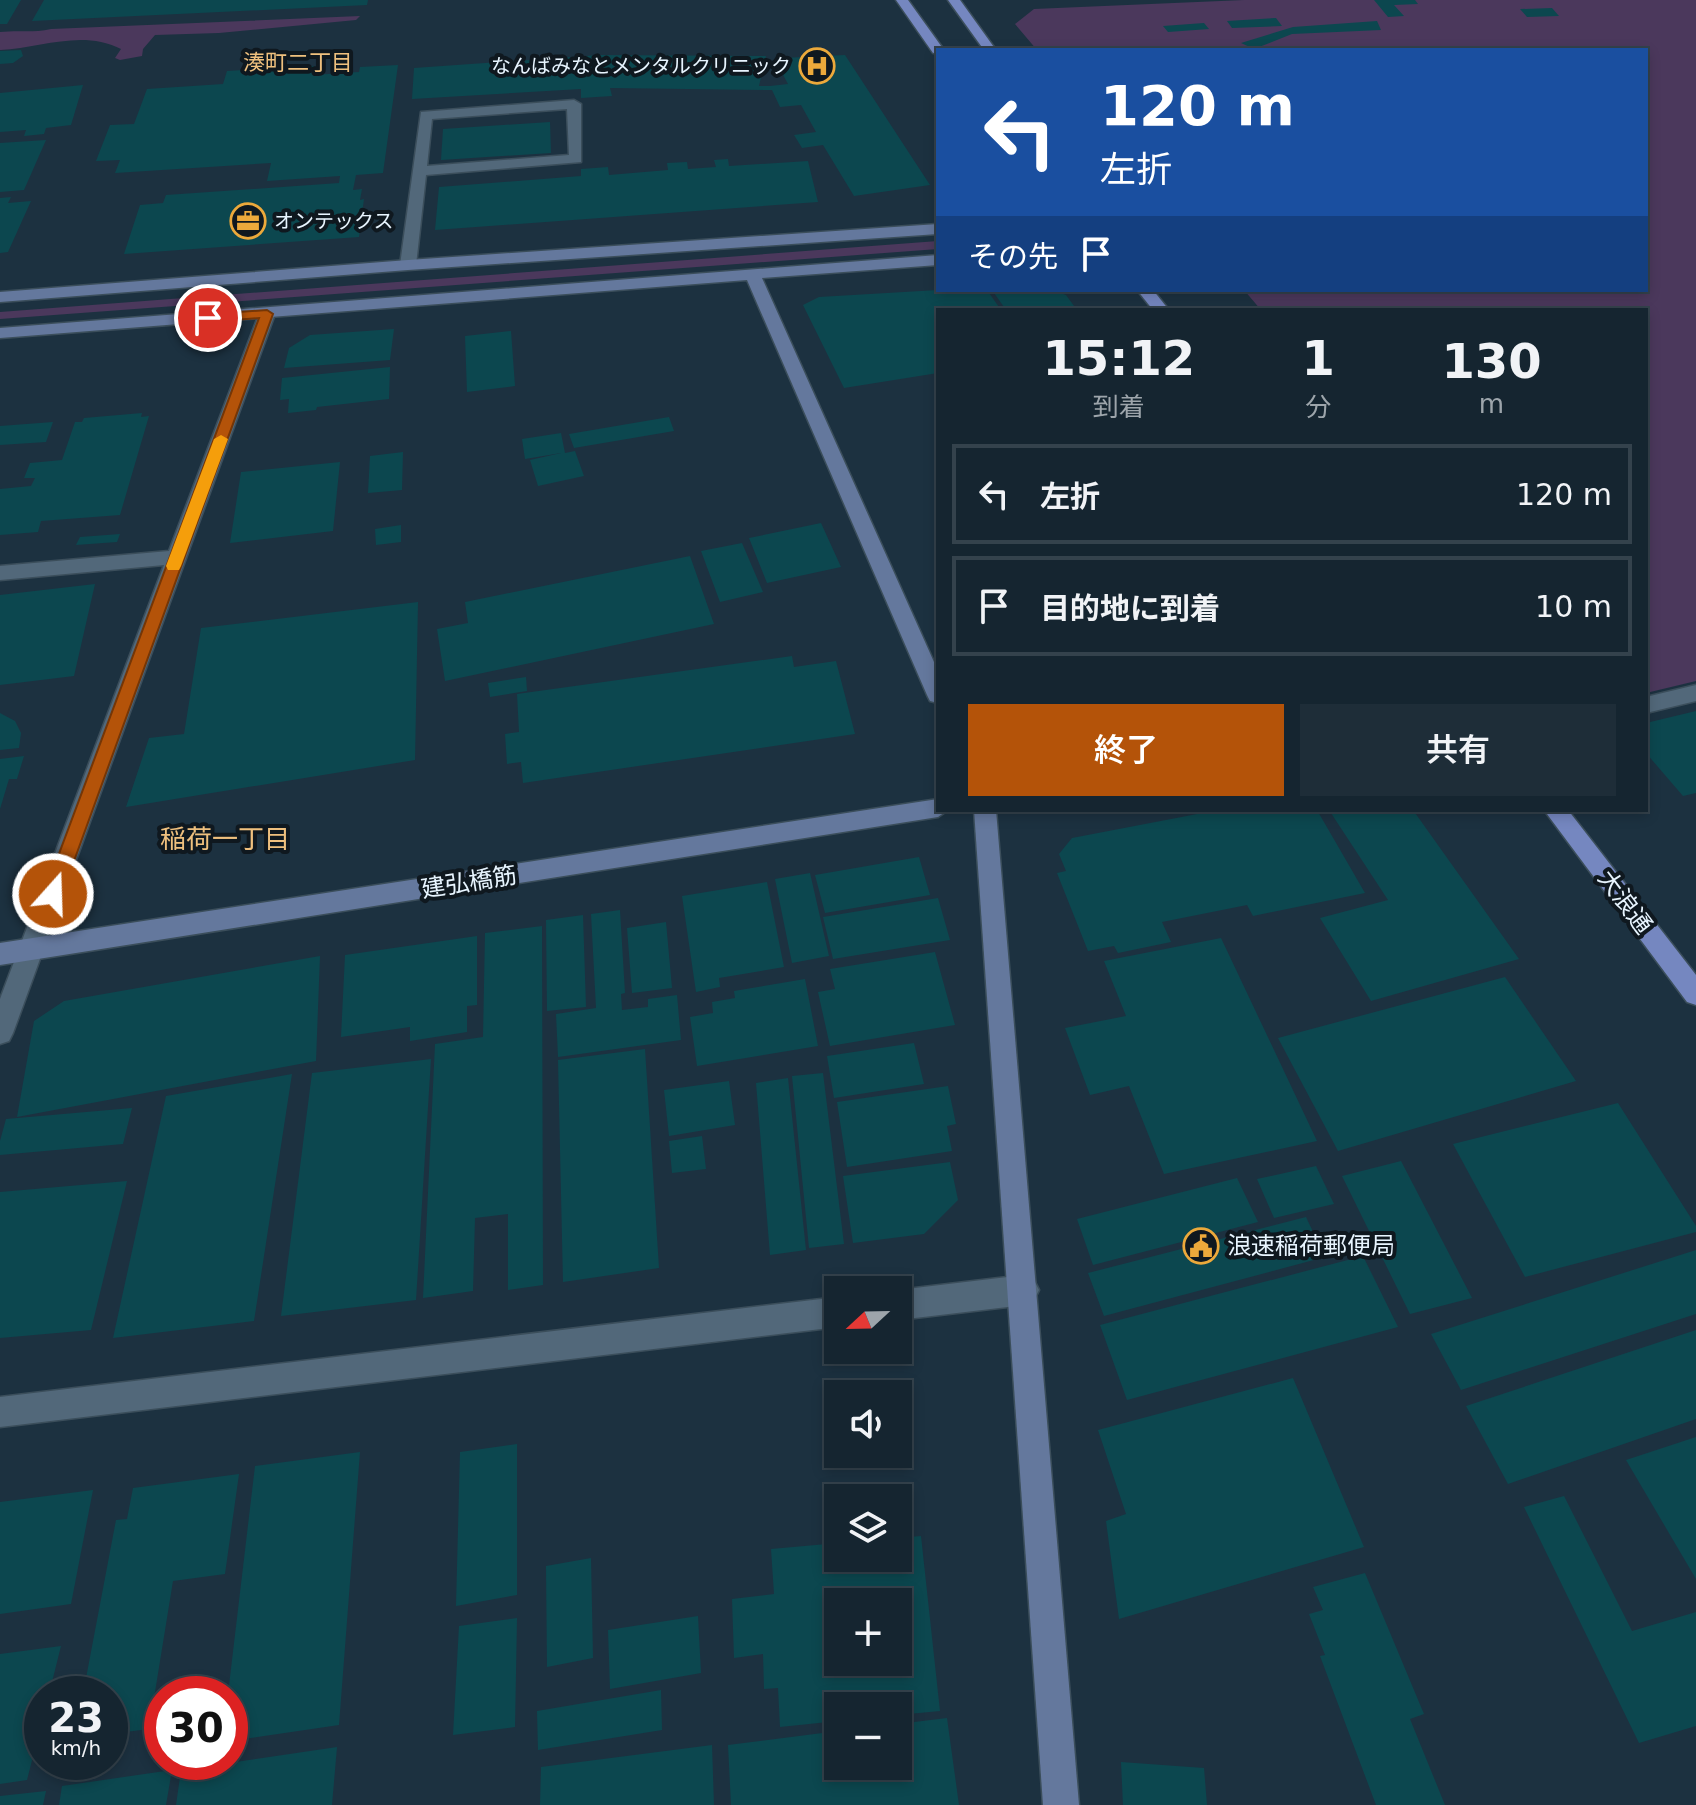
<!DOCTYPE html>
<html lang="ja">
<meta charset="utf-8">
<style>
:root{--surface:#152530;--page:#1e2d38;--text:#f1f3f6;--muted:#9da5ab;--line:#34424c;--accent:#b45309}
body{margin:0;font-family:"DejaVu Sans","Noto Sans JP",sans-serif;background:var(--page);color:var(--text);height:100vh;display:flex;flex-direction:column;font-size:30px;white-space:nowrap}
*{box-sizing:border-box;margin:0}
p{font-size:26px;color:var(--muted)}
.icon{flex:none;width:44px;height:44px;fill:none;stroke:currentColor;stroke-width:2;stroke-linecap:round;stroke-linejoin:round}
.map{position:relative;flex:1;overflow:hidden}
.drawer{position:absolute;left:936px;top:308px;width:712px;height:504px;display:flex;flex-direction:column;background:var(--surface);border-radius:0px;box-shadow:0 4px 12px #0003,0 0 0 2px var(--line)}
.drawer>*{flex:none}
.banner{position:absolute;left:936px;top:48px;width:712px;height:244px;border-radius:0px;box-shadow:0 4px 12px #0003,0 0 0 2px var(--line);background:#1a4fa0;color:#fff;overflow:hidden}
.needle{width:52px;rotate:248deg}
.tools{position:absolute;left:824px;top:1276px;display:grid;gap:16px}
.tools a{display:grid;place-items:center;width:88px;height:88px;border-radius:0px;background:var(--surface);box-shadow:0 4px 12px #0003,0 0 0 2px var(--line);font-size:40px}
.speed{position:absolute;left:24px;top:1676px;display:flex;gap:16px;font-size:40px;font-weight:700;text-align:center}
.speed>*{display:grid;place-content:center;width:104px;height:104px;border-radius:50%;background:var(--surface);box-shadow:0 4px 12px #0003,0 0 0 2px var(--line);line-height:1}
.speed small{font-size:20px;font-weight:400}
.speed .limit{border:12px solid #d22;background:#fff;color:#111}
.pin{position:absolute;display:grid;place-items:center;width:68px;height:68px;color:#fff;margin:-34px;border:4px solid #fff;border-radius:50%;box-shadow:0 2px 8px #0007}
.me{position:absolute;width:88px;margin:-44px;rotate:20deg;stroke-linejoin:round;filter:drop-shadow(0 0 6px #0008)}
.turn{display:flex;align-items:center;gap:28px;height:168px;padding:0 32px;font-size:36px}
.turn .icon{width:104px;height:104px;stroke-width:2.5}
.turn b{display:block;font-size:56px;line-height:68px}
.then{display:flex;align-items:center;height:76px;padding:0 32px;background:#0003;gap:16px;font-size:30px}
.eta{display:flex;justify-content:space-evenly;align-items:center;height:136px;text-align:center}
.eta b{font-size:48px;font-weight:600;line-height:56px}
.primary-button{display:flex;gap:16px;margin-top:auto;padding:16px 32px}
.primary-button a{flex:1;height:92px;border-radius:0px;background:var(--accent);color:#fff;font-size:32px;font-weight:600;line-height:92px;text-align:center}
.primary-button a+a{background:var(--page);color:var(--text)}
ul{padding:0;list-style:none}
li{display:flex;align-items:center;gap:24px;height:100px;margin:0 16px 12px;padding:0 16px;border:4px solid var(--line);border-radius:0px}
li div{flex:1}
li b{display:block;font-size:30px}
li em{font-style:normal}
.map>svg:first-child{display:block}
.green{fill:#4b385c}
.building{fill:#0c474f;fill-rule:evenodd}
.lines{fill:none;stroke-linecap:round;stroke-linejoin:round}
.lane-casing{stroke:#3b4e5b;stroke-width:3}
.street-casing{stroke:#3b4e5b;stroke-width:3}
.secondary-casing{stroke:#3b4e5b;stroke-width:3}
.primary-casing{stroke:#3b4e5b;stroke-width:3}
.lane{fill:#52687a;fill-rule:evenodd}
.street{fill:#52687a;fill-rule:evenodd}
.secondary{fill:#64789d;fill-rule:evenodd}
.primary{fill:#7587c0;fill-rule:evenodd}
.route{fill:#b45309;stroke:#753606;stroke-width:2}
.slow{fill:#f59e0b}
.labels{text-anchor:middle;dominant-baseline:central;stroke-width:8;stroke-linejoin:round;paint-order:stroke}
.far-poi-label{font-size:20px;fill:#e8f5ff;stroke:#0f181f;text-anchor:end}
.far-neighbourhood-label{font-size:22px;fill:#efc07e;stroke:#0f181f}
.street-label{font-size:24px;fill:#e8f5ff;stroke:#0f181f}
.poi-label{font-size:24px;fill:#e8f5ff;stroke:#0f181f;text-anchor:start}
.neighbourhood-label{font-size:26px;fill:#efc07e;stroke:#0f181f}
</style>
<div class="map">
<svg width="1696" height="1805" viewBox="0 0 1696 1805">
<rect width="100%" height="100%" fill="#1c3140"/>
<g class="green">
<polygon points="1244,0 1696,0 1696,681 1646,693 1646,310 1261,310 1244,290 1646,290 1646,50 1037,50 1015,24 1034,9"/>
<path d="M360 16 356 20 219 33 155 35 143 49 142 56 120 60 115 58 121 49C82 29 41 48 0 50V32C18 30 34 33 51 29Z"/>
<polygon points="938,241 938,249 0,319 0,312"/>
</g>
<g class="building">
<polygon points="0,0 21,0 7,24 0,24"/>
<polygon points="44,0 368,0 367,5 32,21"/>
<polygon points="1374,0 1415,0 1418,4 1394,5 1404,16 1388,17"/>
<polygon points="1552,8 1559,16 1527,17 1520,9"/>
<polygon points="1276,18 1282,26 1232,28 1227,21"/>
<polygon points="1377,21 1381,30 1292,34 1254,49 1241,43 1293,27"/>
<polygon points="1204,23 1209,29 1168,32 1163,26"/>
<polygon points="21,50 23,56 13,63 0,64 0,51"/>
<polygon points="599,55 766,56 759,86 770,86 788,84 781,71 783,58 845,55 930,185 854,196 823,145 802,148 794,135 816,132 801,105 780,107 772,90 610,88 612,96 581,98 581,89 412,99 414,68"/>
<polygon points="398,65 383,173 356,175 353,190 362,189 360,200 364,199 359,237 124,254 140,205 163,203 166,195 339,183 340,176 267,181 271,163 115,173 120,160 96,161 110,125 134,124 147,89 223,84 227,71 314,66 313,75 359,72 360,67"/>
<polygon points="83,85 71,125 46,128 44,134 24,136 26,130 0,132 0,93"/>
<polygon points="550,122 551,153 441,160 443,129"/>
<polygon points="46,140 24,190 0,192 0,143"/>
<polygon points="728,159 729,166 808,161 818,202 435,230 439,187 581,176 581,169 608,167 609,175 668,170 667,163 687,162 688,169 716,167 714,160"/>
<polygon points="11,197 8,203 31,201 8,252 0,253 0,198"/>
<polygon points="938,290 987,290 1001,310 938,310 938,373 844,388 803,305 819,297"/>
<polygon points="992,290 1051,290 1066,295 1077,310 1006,310"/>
<polygon points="394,329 390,360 284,368 289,348 310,335"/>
<polygon points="511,331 515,386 467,392 465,336"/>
<polygon points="390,367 389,399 317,407 316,410 288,413 289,399 280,400 282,378"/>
<polygon points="142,413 141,417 149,416 120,515 41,521 38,532 0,535 0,489 31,486 35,478 24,478 30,463 62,460 75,422 82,422 84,418"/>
<polygon points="669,417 674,431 574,448 569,434"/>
<polygon points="53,422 46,442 0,445 0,426"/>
<polygon points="561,433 565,453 575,451 584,476 538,486 530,460 561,453 525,459 522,439"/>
<polygon points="403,452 402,490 368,493 370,456"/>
<polygon points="340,462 333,531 230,543 241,472"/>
<polygon points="821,523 841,567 767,583 749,538"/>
<polygon points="401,525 401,542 376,545 375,529"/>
<polygon points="120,534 117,542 76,545 80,537"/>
<polygon points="742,543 763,592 720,602 701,551"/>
<polygon points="690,556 714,624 445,681 437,629 468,623 465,602"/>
<polygon points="95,584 74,676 0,685 0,595"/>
<polygon points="418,602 415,760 126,807 149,738 184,734 201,628"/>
<polygon points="792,656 794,667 836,661 855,734 523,783 521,762 507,764 505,734 519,732 517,694"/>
<polygon points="526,677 527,691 490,697 488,683"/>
<polygon points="1696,711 1696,793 1683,796 1646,753 1646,723"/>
<polygon points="0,713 15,721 21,733 19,748 0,750"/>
<polygon points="24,756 17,779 9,779 0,809 0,759"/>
<polygon points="1218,810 1317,810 1365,893 1253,916 1247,905 1162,922 1171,942 1118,953 1114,946 1088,951 1057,873 1066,871 1059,854 1072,838"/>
<polygon points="1329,810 1413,810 1519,959 1371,1001 1320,918 1388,900"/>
<polygon points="919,857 930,895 825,913 815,875"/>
<polygon points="810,873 829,956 792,963 775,879"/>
<polygon points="767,882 784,967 719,978 720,987 696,992 682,896"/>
<polygon points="938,898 950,940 833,959 823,917"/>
<polygon points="620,910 625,993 621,994 622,1010 648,1007 648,999 677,995 681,1040 558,1057 556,1014 596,1008 591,914"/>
<polygon points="583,915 586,1007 547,1011 546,920"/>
<polygon points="666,922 672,988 632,993 627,928"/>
<polygon points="542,926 543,1285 508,1290 508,1214 475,1218 473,1291 423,1298 435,1044 483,1037 485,933"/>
<polygon points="477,936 477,1005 467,1006 467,1032 410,1041 410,1027 341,1037 345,955"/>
<polygon points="1221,938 1317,1141 1164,1174 1129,1086 1090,1095 1065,1028 1126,1016 1104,961"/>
<polygon points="935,952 955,1025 830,1046 818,992 835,989 830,969"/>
<polygon points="320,956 316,1061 17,1117 34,1021 64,1001"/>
<polygon points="1505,977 1576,1081 1338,1151 1278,1038"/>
<polygon points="805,979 818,1046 697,1066 690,1017 713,1013 712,1002 735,998 734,991"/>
<polygon points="914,1043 924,1084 834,1098 827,1056"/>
<polygon points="645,1049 659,1268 563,1282 558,1060"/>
<polygon points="431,1059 416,1300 281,1316 312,1073"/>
<polygon points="823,1073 844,1244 809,1248 792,1076"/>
<polygon points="292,1074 254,1321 113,1338 166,1096"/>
<polygon points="788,1078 806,1250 770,1255 756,1083"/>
<polygon points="729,1081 735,1125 669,1136 664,1090"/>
<polygon points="948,1086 956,1124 947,1126 952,1151 847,1167 837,1102"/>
<polygon points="1618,1103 1696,1226 1696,1232 1525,1277 1453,1144"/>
<polygon points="132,1108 123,1144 0,1155 0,1141 6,1119"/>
<polygon points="702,1136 706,1169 672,1173 669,1141"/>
<polygon points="1401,1161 1472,1298 1410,1314 1342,1176"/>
<polygon points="950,1162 958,1200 924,1234 853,1243 843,1176"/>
<polygon points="1316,1166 1334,1204 1274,1218 1257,1179"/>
<polygon points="1237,1178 1258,1222 1093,1265 1077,1219"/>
<polygon points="127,1181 91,1330 0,1338 0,1192"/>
<polygon points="1306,1217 1325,1257 1104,1316 1088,1273"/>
<polygon points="1696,1250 1696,1314 1461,1390 1431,1334"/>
<polygon points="1363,1256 1398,1327 1127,1400 1100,1325"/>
<polygon points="1696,1330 1696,1419 1508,1484 1466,1406"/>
<polygon points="1293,1378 1364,1547 1119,1619 1106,1521 1126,1514 1098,1430"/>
<polygon points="1696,1437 1696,1579 1626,1460"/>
<polygon points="517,1444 517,1595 456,1606 460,1452"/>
<polygon points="360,1452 339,1725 230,1741 228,1694 255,1466"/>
<polygon points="239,1474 225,1574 173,1581 149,1729 110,1734 110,1694 83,1694 116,1520 127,1519 133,1488"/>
<polygon points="93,1490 71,1604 0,1614 0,1502"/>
<polygon points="1564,1496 1632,1631 1696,1612 1696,1726 1639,1743 1524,1507"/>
<path d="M921 1536 940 1711 898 1715V1706H838V1721L780 1727 778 1688 764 1689 763 1654 734 1658 732 1599 774 1594 771 1549 838 1543V1558H898V1538ZM838 1602H898V1662H838Z"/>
<polygon points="591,1558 593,1658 547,1667 546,1566"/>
<polygon points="1365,1573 1424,1714 1410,1719 1445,1805 1376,1805 1320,1656 1325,1655 1309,1614 1323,1610 1313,1587"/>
<polygon points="698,1616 701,1673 610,1689 608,1630"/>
<polygon points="517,1618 515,1727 453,1735 459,1626"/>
<polygon points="61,1646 49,1694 42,1694 42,1721 27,1780 0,1784 0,1654"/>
<polygon points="661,1690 662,1730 538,1750 537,1711"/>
<polygon points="947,1718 959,1805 731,1805 728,1745 838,1731 838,1766 898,1766 898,1724"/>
<polygon points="712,1745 714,1805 540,1805 541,1767"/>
<polygon points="337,1747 332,1805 176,1805 181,1770"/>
<polygon points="1121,1762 1204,1768 1207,1805 1123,1805"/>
<polygon points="172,1770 166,1805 59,1805 62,1786"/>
<polygon points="46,1791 43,1805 0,1805 0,1796"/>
</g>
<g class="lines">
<defs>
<g id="lane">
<path d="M574 100 581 104V162L426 175 416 265 414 268H402L400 265 421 112ZM567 109 569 155 427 166 432 119Z"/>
<polygon points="1696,685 1696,701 1646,713 1646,697"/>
</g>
<g id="street">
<polygon points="267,309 275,314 13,1033 9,1041 0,1044 0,999 164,565 0,580 0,566 169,551 259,314"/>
<polygon points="1024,1275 1034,1280 1039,1290 1034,1300 1024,1305 898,1320 898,1290"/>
<polygon points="838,1297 838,1327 0,1427 0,1397"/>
</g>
<g id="secondary">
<polygon points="938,224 938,234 408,270 0,302 0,292 408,260"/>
<polygon points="938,255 938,265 762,278 938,671 938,703 930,701 927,695 747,280 0,338 0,328"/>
<polygon points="938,799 938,810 948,810 938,817 0,965 0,943"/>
<polygon points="974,810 996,810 1079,1805 1043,1805"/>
</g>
<g id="primary">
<polygon points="896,0 908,0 944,50 933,53"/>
<polygon points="948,0 960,0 996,50 984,50"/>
<polygon points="1137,290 1153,290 1169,310 1153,310"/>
<polygon points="1544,810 1568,810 1696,975 1696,1005 1687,1002"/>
</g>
</defs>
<use href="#lane" class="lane-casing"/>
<use href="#street" class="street-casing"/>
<use href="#secondary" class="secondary-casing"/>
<use href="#primary" class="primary-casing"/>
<use href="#lane" class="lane"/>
<use href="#street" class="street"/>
<use href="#secondary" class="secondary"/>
<use href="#primary" class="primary"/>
</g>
<polygon class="route" points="267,310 273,314 62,894 59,899 46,899 44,894 259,318 208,322 202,318 208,314"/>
<polygon class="slow" points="221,435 228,439 181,566 179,570 168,570 166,566 214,439"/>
<defs>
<symbol id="hospital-ring" viewBox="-11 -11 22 22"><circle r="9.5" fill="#0f181f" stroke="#eca93b" stroke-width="1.5"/><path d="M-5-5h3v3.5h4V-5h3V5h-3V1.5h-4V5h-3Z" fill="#eca93b"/></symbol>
<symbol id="office-ring" viewBox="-11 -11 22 22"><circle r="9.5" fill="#0f181f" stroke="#eca93b" stroke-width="1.5"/><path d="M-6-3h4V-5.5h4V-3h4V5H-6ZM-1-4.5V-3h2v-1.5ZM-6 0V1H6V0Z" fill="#eca93b"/></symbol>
<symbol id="civic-ring" viewBox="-11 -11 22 22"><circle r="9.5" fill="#0f181f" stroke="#eca93b" stroke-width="1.5"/><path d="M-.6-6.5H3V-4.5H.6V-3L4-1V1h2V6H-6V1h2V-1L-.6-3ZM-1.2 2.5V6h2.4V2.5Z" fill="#eca93b"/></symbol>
</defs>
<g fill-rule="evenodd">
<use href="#hospital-ring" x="797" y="46" width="40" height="40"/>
<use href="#office-ring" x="228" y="201" width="40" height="40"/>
<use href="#civic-ring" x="1181" y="1226" width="40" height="40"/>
</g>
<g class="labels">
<g class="far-poi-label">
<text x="791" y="66">なんばみなとメンタルクリニック</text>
<text x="274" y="221" text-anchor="start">オンテックス</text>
</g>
<g class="far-neighbourhood-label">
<text x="298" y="62">湊町二丁目</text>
</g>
<g class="street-label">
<text transform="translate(469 882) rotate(-9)">建弘橋筋</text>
<text transform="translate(1625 902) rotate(53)">大浪通</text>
</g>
<g class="poi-label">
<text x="1227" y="1246">浪速稲荷郵便局</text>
</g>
<g class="neighbourhood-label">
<text x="225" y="839">稲荷一丁目</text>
</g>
</g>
</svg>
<div class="tools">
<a><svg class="needle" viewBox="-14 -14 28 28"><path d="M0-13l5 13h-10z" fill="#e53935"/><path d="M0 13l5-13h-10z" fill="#9da5ab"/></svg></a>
<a><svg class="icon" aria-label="sound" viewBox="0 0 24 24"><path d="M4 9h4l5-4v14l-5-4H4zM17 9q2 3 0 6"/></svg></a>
<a><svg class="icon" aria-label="layers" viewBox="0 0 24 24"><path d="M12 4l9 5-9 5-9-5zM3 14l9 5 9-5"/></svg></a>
<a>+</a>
<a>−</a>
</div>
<div class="speed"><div>23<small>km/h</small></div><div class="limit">30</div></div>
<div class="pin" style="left:208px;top:318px;background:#d93025"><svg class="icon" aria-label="arrive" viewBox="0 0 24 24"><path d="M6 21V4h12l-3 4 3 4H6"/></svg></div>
<svg class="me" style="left:53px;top:894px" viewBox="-20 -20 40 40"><circle r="17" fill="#b45309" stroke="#fff" stroke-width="3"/><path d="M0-11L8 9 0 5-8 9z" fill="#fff"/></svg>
<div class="banner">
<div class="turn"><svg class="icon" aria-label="left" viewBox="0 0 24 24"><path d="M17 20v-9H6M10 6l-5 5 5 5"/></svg><div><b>120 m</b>左折</div></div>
<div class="then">その先<svg class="icon" aria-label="arrive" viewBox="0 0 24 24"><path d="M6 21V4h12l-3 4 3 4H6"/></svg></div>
</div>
<section class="drawer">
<div class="eta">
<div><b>15:12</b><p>到着</p></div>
<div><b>1</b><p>分</p></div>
<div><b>130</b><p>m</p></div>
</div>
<ul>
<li><svg class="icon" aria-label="left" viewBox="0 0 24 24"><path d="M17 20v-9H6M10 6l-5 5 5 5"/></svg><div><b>左折</b></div><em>120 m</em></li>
<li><svg class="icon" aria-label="arrive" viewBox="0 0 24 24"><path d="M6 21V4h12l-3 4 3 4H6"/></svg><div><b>目的地に到着</b></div><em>10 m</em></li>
</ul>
<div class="primary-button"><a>終了</a><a>共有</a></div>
</section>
</div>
